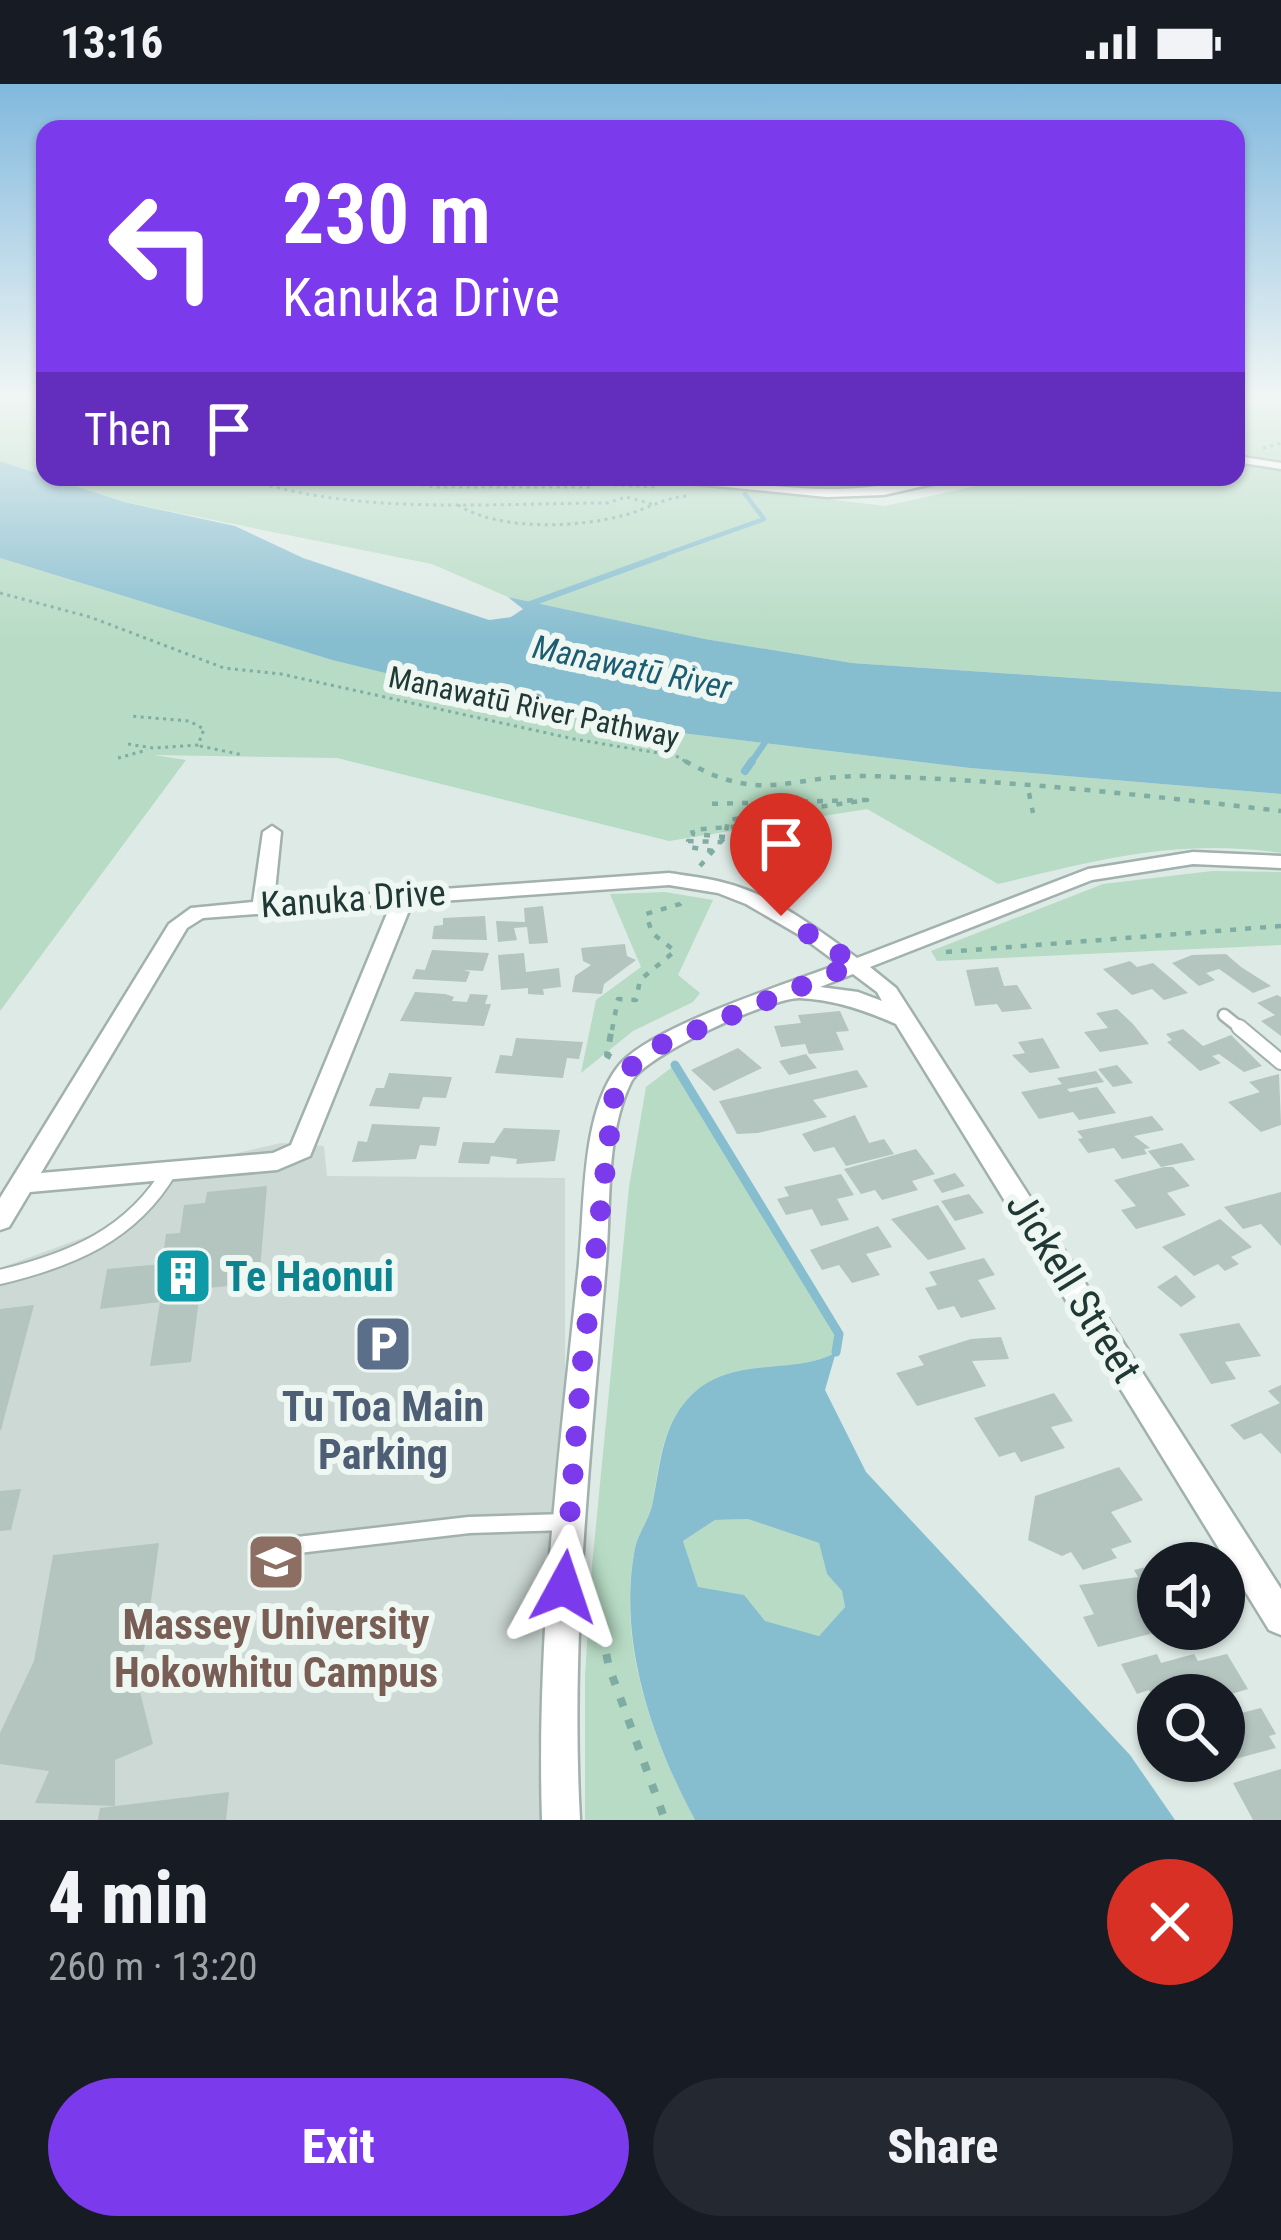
<!DOCTYPE html>
<meta charset="utf-8">
<style>
:root{--surface:#171b24;--page:#242831;--text:#f1f3f6;--muted:#9ea1a6;--accent:#7c3aed}
body{margin:0;font-family:"Roboto Condensed",sans-serif;background:var(--page);color:var(--text);height:100vh;display:flex;flex-direction:column;font-size:45px;white-space:nowrap}
*{box-sizing:border-box;margin:0}
p{font-size:39px;color:var(--muted)}
.icon{flex:none;width:66px;height:66px;fill:none;stroke:currentColor;stroke-width:2;stroke-linecap:round;stroke-linejoin:round}
.map{position:relative;height:1736px;overflow:hidden}
.drawer{display:flex;flex-direction:column;background:var(--surface);flex:1}
.drawer>*{flex:none}
.guide{position:absolute;left:36px;top:36px;width:1209px;height:366px;border-radius:24px;box-shadow:0 3px 9px #0004;background:#7c3aed;color:#fff;overflow:hidden}
.fabs{position:absolute;left:1137px;top:1458px;display:grid;gap:24px}
.fabs a{display:grid;place-items:center;width:108px;height:108px;border-radius:50%;background:var(--surface);box-shadow:0 3px 9px #0004;font-size:60px}
.pin{position:absolute;display:grid;place-items:center;width:102px;height:102px;color:#fff;margin:-123px -51px;border-radius:50% 50% 50% 0;rotate:-45deg;box-shadow:0 0 12px #0007}
.pin .icon{rotate:45deg}
.me{position:absolute;width:132px;margin:-66px;rotate:5deg;stroke-linejoin:round;filter:drop-shadow(0 0 9px #0008)}
.turn{display:flex;align-items:center;gap:42px;height:252px;padding:0 48px;font-size:54px}
.turn .icon{width:156px;height:156px;stroke-width:2.5}
.turn b{display:block;font-size:84px;line-height:102px}
.then{display:flex;align-items:center;height:114px;padding:0 48px;background:#0003;gap:24px;font-size:45px}
.round{display:grid;place-items:center;flex:none;width:126px;height:126px;border-radius:63px;background:var(--page)}
.summary{display:flex;align-items:center;justify-content:space-between;height:204px;padding:0 48px}
h1{font-size:72px;font-weight:800;line-height:90px}
.cta{display:flex;gap:24px;margin-top:auto;padding:24px 48px}
.cta a{flex:1;height:138px;border-radius:72px;background:var(--accent);color:#fff;font-size:48px;font-weight:800;line-height:138px;text-align:center}
.cta a+a{background:var(--page);color:var(--text)}
.status{display:flex;justify-content:space-between;align-items:center;height:84px;padding:0 60px;background:var(--surface);direction:ltr}
.status svg{height:33px;fill:currentColor}
.map>svg:first-child{display:block}
.built{fill:#cdd9d5}
.green{fill:#b7dbc4}
.water{fill:#86bdcf;fill-rule:evenodd}
.lines{fill:none;stroke-linecap:round;stroke-linejoin:round}
.stream-far3{stroke:#86bdcf;stroke-width:4.5}
.stream-far2{stroke:#86bdcf;stroke-width:6}
.stream-far1{stroke:#86bdcf;stroke-width:8}
.stream{stroke:#86bdcf;stroke-width:9}
.building{fill:#b4c4bf}
.service-far2-casing{stroke:#a1b1ad;stroke-width:15}
.service-far1-casing{stroke:#a1b1ad;stroke-width:18}
.service-casing{stroke:#a1b1ad;stroke-width:21}
.minor-casing{stroke:#a1b1ad;stroke-width:5}
.path-far3{stroke:#7fada3;stroke-width:3;stroke-dasharray:3 4.5;stroke-linecap:butt}
.path-far2{stroke:#7fada3;stroke-width:4.5;stroke-dasharray:6 9;stroke-linecap:butt}
.path-far1{stroke:#7fada3;stroke-width:6;stroke-dasharray:8 10;stroke-linecap:butt}
.path{stroke:#7fada3;stroke-width:8;stroke-dasharray:9 14;stroke-linecap:butt}
.service-far2{stroke:#fff;stroke-width:10}
.service-far1{stroke:#fff;stroke-width:14}
.service{stroke:#fff;stroke-width:16}
.minor{fill:#fff;fill-rule:evenodd}
.route{stroke:#7c3aed;stroke-width:21;stroke-dasharray:0 37.8}
.labels{text-anchor:middle;dominant-baseline:central;stroke-width:12;stroke-linejoin:round;paint-order:stroke}
.far-street-label{font-size:30px;fill:#203935;stroke:#eff7f3}
.far-water-label{font-size:33px;font-style:italic;fill:#1c5d73;stroke:#eff7f3}
.street-label{font-size:36px;fill:#203935;stroke:#eff7f3}
.near-culture-label{font-size:42px;font-weight:bold;fill:#0d838f;stroke:#eff7f3;text-anchor:start}
.near-street-label{font-size:42px;fill:#203935;stroke:#eff7f3}
.near-service-label{font-size:42px;font-weight:bold;fill:#4e5e75;stroke:#eff7f3}
.near-education-label{font-size:42px;font-weight:bold;fill:#785e54;stroke:#eff7f3}
</style>
<div class="status"><b>13:16</b><svg viewBox="0 0 49 12"><path d="M0 12V9h3v3zM5 12V6h3v6zM10 12V3h3v9zM15 12V0h3v12zM26 1h20v11H26zM47 4h2v5h-2z"/></svg></div>
<div class="map">
<svg width="1281" height="1736" viewBox="0 0 1281 1736">
<rect width="100%" height="100%" fill="#deeae6"/>
<polygon class="built" points="281,1059 324,1062 327,1092 565,1094 565,1288 538,1668 540,1736 0,1736 0,1184 107,1145 171,1092 216,1074"/>
<g class="green">
<polygon points="0,314 45,314 45,392 0,377"/>
<polygon points="1236,320 1281,320 1281,380 1236,371"/>
<polygon points="1236,380 1281,385 1281,608 852,579 705,555 508,513 432,480 124,418 49,393 651,394 885,422 1012,394 1236,393"/>
<polygon points="712,393 931,393 827,407"/>
<path d="M0 474 332 576 582 637 970 684 1281 710V769C1177 754 1098 776 998 800L867 725 669 757 337 674 154 671 186 676 0 927Z"/>
<polygon points="1212,787 1281,788 1281,861 937,877 931,867 1103,800"/>
<polygon points="665,808 713,816 678,891 700,909 693,918 633,947 581,989 596,916 641,883 610,810"/>
<path d="M675 981 839 1250 836 1268C799 1291 739 1272 697 1306 661 1336 660 1380 652 1422 648 1437 638 1450 635 1464 616 1556 652 1656 695 1736H585V1591L592 1482 629 1103 646 1003Z"/>
<polygon points="748,1435 819,1459 827,1490 842,1507 845,1523 819,1552 764,1537 743,1511 698,1504 683,1457 715,1436"/>
</g>
<g class="water">
<polygon points="0,377 124,418 235,442 303,474 489,536 511,533 523,525 508,513 705,555 852,579 1281,608 1281,710 970,684 582,637 332,576 0,474"/>
<path d="M836 1268 825 1306 866 1388 1130 1671 1175 1736H695C652 1656 617 1556 635 1464 638 1450 648 1437 652 1422 661 1380 661 1336 697 1306 739 1272 799 1291 836 1268ZM748 1435 819 1459 827 1490 842 1507 845 1523 819 1552 765 1537 744 1511 698 1503 683 1457 715 1436Z"/>
</g>
<g class="lines">
<polyline class="stream-far3" points="655,474 764,435 745,410"/>
<g class="stream-far2">
<polyline points="530,520 664,471"/>
<polyline points="750,680 768,654"/>
</g>
<polyline class="stream-far1" points="745,687 752,677"/>
<polyline class="stream" points="675,981 839,1250 836,1268"/>
</g>
<g class="building">
<polygon points="543,822 548,859 529,860 527,843 514,844 517,856 498,858 496,837 525,838 524,824"/>
<polygon points="485,832 487,856 432,855 434,842 443,841 443,834"/>
<polygon points="625,860 627,872 636,876 604,900 602,910 572,908 575,892 591,881 583,877 581,864"/>
<polygon points="432,866 489,869 483,887 464,886 470,888 466,898 412,895 416,885 425,886"/>
<polygon points="524,869 526,888 559,884 561,903 543,905 544,911 528,910 528,904 501,906 498,871"/>
<polygon points="1226,870 1241,883 1271,902 1253,909 1219,885 1206,889 1215,896 1199,902 1172,879 1192,871"/>
<polygon points="1130,877 1137,883 1153,879 1188,909 1164,916 1152,905 1132,911 1103,885"/>
<polygon points="998,883 1004,902 1017,901 1032,925 1002,928 997,920 975,922 966,886"/>
<polygon points="415,908 445,910 454,913 452,917 467,918 470,910 488,911 485,920 491,920 484,942 400,937"/>
<polygon points="1277,911 1281,913 1281,952 1261,937 1275,931 1257,919"/>
<polygon points="1117,925 1133,940 1149,960 1100,968 1084,948 1108,944 1096,929"/>
<polygon points="840,927 849,947 836,948 844,966 809,970 805,960 781,963 774,942 801,939 798,931"/>
<polygon points="1183,945 1203,962 1231,951 1262,982 1244,988 1219,970 1212,972 1221,979 1200,987 1167,958 1172,956 1166,950"/>
<polygon points="516,954 583,958 579,975 567,974 563,994 495,989 500,971 512,972"/>
<polygon points="1043,954 1060,984 1030,989 1012,971 1025,969 1018,958"/>
<polygon points="738,964 762,984 714,1007 691,986"/>
<polygon points="806,970 817,984 789,991 779,977"/>
<polygon points="1117,981 1133,999 1113,1003 1098,985"/>
<polygon points="857,986 868,1003 813,1016 827,1033 758,1049 737,1050 719,1017"/>
<polygon points="1096,987 1104,998 1067,1005 1070,1008 1097,1003 1116,1029 1079,1036 1073,1028 1039,1035 1021,1008 1062,1000 1057,994"/>
<polygon points="389,989 452,993 446,1014 423,1013 419,1025 369,1022 376,1004 384,1004"/>
<polygon points="1279,990 1281,1041 1261,1048 1228,1018 1260,1008 1249,998"/>
<polygon points="855,1031 869,1059 884,1055 894,1070 846,1082 834,1063 814,1068 802,1050"/>
<polygon points="1152,1032 1164,1046 1134,1052 1150,1064 1144,1065 1147,1070 1122,1075 1114,1064 1088,1069 1078,1055 1083,1054 1077,1047"/>
<polygon points="372,1040 440,1043 436,1062 420,1061 416,1075 352,1078 358,1057 367,1058"/>
<polygon points="504,1044 560,1046 555,1077 516,1080 517,1075 491,1072 489,1080 458,1079 463,1058 494,1059"/>
<polygon points="1182,1059 1195,1076 1161,1083 1148,1067"/>
<polygon points="916,1065 935,1090 912,1097 918,1106 882,1116 875,1106 861,1110 844,1085"/>
<polygon points="1164,1083 1173,1083 1190,1102 1167,1109 1186,1131 1136,1145 1121,1126 1136,1122 1114,1096"/>
<polygon points="955,1089 965,1102 942,1109 933,1096"/>
<polygon points="841,1090 854,1111 837,1115 849,1136 821,1142 812,1125 786,1131 777,1115 789,1112 784,1103"/>
<polygon points="267,1102 259,1199 208,1204 207,1214 199,1215 191,1278 150,1282 160,1218 100,1225 107,1185 162,1180 166,1150 180,1149 184,1121 205,1119 207,1108"/>
<polygon points="1281,1108 1281,1162 1261,1140 1243,1145 1224,1123"/>
<polygon points="969,1110 984,1129 955,1137 941,1117"/>
<polygon points="938,1121 966,1165 928,1176 891,1135"/>
<polygon points="1220,1135 1252,1163 1231,1173 1239,1180 1225,1187 1218,1180 1194,1192 1162,1163"/>
<polygon points="878,1142 892,1163 866,1170 880,1191 852,1199 839,1181 822,1186 810,1166"/>
<polygon points="984,1174 995,1191 978,1196 996,1225 961,1234 954,1222 938,1226 925,1204 937,1201 929,1188"/>
<polygon points="1176,1191 1196,1213 1181,1223 1157,1203"/>
<polygon points="34,1221 1,1346 0,1346 0,1225"/>
<polygon points="1239,1239 1261,1272 1225,1278 1236,1295 1211,1300 1179,1250"/>
<polygon points="1001,1253 1009,1275 972,1277 986,1302 917,1322 896,1289 924,1281 918,1272 971,1255"/>
<polygon points="1281,1301 1281,1370 1261,1349 1244,1356 1230,1341 1280,1319 1268,1307"/>
<polygon points="1054,1309 1073,1337 1051,1343 1065,1364 1021,1378 1015,1368 999,1373 974,1334"/>
<polygon points="1119,1383 1143,1416 1111,1428 1132,1458 1111,1465 1117,1474 1083,1486 1071,1468 1062,1472 1028,1456 1035,1412"/>
<polygon points="21,1405 11,1446 0,1447 0,1407"/>
<polygon points="159,1459 144,1567 130,1568 153,1660 115,1676 115,1722 35,1719 49,1687 0,1680 0,1649 34,1577 53,1471"/>
<polygon points="1158,1480 1158,1548 1098,1563 1083,1533 1094,1530 1079,1501 1138,1493 1134,1486"/>
<polygon points="1157,1570 1161,1579 1194,1570 1198,1577 1227,1570 1248,1605 1228,1611 1235,1623 1224,1625 1224,1611 1158,1611 1158,1624 1149,1606 1137,1610 1121,1580"/>
<polygon points="1261,1624 1276,1650 1269,1652 1276,1664 1224,1678 1224,1633"/>
<polygon points="1281,1685 1281,1736 1253,1736 1233,1699"/>
<polygon points="229,1708 226,1736 98,1736 100,1724"/>
</g>
<g class="lines">
<defs>
<polyline id="service-far2" points="1224,931 1243,946"/>
<g id="service-far1">
<polyline points="1239,943 1281,978"/>
<path d="M0 1193C71 1176 132 1151 170 1086"/>
</g>
<polyline id="service" points="289,1462 469,1441 567,1438"/>
<g id="minor">
<polygon points="1236,372 1281,379 1281,385 1236,378"/>
<polygon points="596,393 609,393 603,397"/>
<path d="M659 393C717 393 773 405 830 405 875 406 918 393 963 393L884 411 827 413 665 397Z"/>
<path d="M272 742 281 748 274 817 669 789C688 792 707 794 725 799 773 811 817 845 857 874L1088 785 1193 768 1281 772V784L1193 780 1092 796 870 883 896 904 1281 1505V1551L1269 1546 896 940C864 926 835 916 800 914 772 913 644 971 631 998 605 1051 611 1121 606 1179 591 1365 570 1549 580 1736H542C536 1549 560 1365 579 1179 585 1121 581 1032 617 984 645 944 788 900 839 880L801 852 746 820 718 809 669 801 412 819 310 1072 277 1086 30 1108 9 1143 0 1146V1114L169 840 191 824 253 818 263 748ZM391 820 291 1061 273 1069 41 1089 187 844 203 834ZM853 890 877 908 882 917 858 908 820 903Z"/>
</g>
</defs>
<use href="#service-far2" class="service-far2-casing"/>
<use href="#service-far1" class="service-far1-casing"/>
<use href="#service" class="service-casing"/>
<use href="#minor" class="minor-casing"/>
<g class="path-far3">
<polyline points="1263,364 1281,359"/>
<path d="M241 393C352 432 491 419 607 419L626 413 652 420"/>
<polyline points="370,393 436,403 591,403"/>
<polyline points="614,401 656,403"/>
<path d="M458 421C499 447 578 444 625 431 647 425 663 414 687 412"/>
<polyline points="0,509 90,533 224,584 281,590 574,655 676,672 690,680"/>
<polyline points="128,660 153,664 198,661 204,645 189,637 130,632"/>
<polyline points="200,662 243,671"/>
<polyline points="118,674 147,666"/>
</g>
<g class="path-far2">
<path d="M685 677C764 722 790 690 870 692 1007 696 1145 711 1281 727"/>
<polyline points="1029,709 1033,729"/>
<polyline points="725,753 693,750 692,746 742,742 769,733"/>
<polyline points="713,767 689,763 688,757 721,758"/>
<polyline points="700,782 725,753 728,736 867,716 705,720"/>
<polyline points="946,868 1281,842"/>
<polyline points="612,946 618,915 636,916 640,896 675,867 652,849 646,830 680,820 685,814"/>
</g>
<polyline class="path-far1" points="611,973 607,971 612,943"/>
<polyline class="path" points="587,1536 599,1537 609,1583 665,1736"/>
<use href="#service-far2" class="service-far2"/>
<use href="#service-far1" class="service-far1"/>
<use href="#service" class="service"/>
<use href="#minor" class="minor"/>
</g>
<linearGradient id="sky" x2="0" y2="1"><stop stop-color="#81b8de"/><stop offset="0.56" stop-color="#f0f6f4"/><stop offset="1" stop-color="#f0f6f4" stop-opacity="0"/></linearGradient>
<rect width="1281" height="557" fill="url(#sky)"/>
<g class="lines">
<polyline class="route" points="564,1503 581,1290 614,1013 622,991 653,964 855,880 781,832"/>
</g>
<defs>
<symbol id="building-square" viewBox="-11 -11 22 22"><rect x="-9" y="-9" width="18" height="18" rx="4" fill="#0f9aa8" stroke="#eff7f3"/><path d="M-4-6H4V6H1V3H-1V6H-4ZM-2.5-4.3h1.7v1.8h-1.7ZM.8-4.3h1.7v1.8H.8ZM-2.5-1h1.7V.8h-1.7ZM.8-1h1.7V.8H.8Z" fill="#fff"/></symbol>
<symbol id="parking-square" viewBox="-11 -11 22 22"><rect x="-9" y="-9" width="18" height="18" rx="4" fill="#5c6f8a" stroke="#eff7f3"/><path d="M-3.5-5.5H1a3.5 3.5 0 0 1 0 7H-1V5.5H-3.5ZM-1-3.4V-.6H.8a1.4 1.4 0 0 0 0-2.8Z" fill="#fff"/></symbol>
<symbol id="university-square" viewBox="-11 -11 22 22"><rect x="-9" y="-9" width="18" height="18" rx="4" fill="#8d6e63" stroke="#eff7f3"/><path d="M0-5L7-2L0 1L-7-2ZM-4 1L0 2.5L4 1V4Q0 6-4 4Z" fill="#fff"/></symbol>
</defs>
<g fill-rule="evenodd">
<use href="#building-square" x="150" y="1159" width="66" height="66"/>
<use href="#parking-square" x="350" y="1227" width="66" height="66"/>
<use href="#university-square" x="243" y="1445" width="66" height="66"/>
</g>
<g class="labels">
<g class="far-street-label">
<text transform="translate(534 623) rotate(12)">Manawatū River Pathway</text>
</g>
<g class="far-water-label">
<text transform="translate(632 583) rotate(12)">Manawatū River</text>
</g>
<g class="street-label">
<text transform="translate(353 815) rotate(-4)">Kanuka Drive</text>
</g>
<g class="near-culture-label">
<text x="225" y="1192">Te Haonui</text>
</g>
<g class="near-street-label">
<text transform="translate(1074 1203) rotate(58)">Jickell Street</text>
</g>
<g class="near-service-label">
<text x="383" y="1322">Tu Toa Main<tspan x="383" dy="48">Parking</tspan></text>
</g>
<g class="near-education-label">
<text x="276" y="1540">Massey University<tspan x="276" dy="48">Hokowhitu Campus</tspan></text>
</g>
</g>
</svg>
<div class="fabs">
<a><svg class="icon" aria-label="sound" viewBox="0 0 24 24"><path d="M4 9h4l5-4v14l-5-4H4zM17 9q2 3 0 6"/></svg></a>
<a><svg class="icon" aria-label="search" viewBox="0 0 24 24"><circle cx="10" cy="10" r="6"/><path d="M15 15l6 6"/></svg></a>
</div>
<div class="pin" style="left:781px;top:832px;background:#d93025"><svg class="icon" aria-label="arrive" viewBox="0 0 24 24"><path d="M6 21V4h12l-3 4 3 4H6"/></svg></div>
<svg class="me" style="left:564px;top:1503px" viewBox="-20 -20 40 40"><path d="M0-17L14 15 0 8-14 15z" fill="#7c3aed" stroke="#fff" stroke-width="4"/></svg>
<div class="guide">
<div class="turn"><svg class="icon" aria-label="left" viewBox="0 0 24 24"><path d="M17 20v-9H6M10 6l-5 5 5 5"/></svg><div><b>230 m</b>Kanuka Drive</div></div>
<div class="then">Then<svg class="icon" aria-label="arrive" viewBox="0 0 24 24"><path d="M6 21V4h12l-3 4 3 4H6"/></svg></div>
</div>
</div>
<section class="drawer">
<div class="summary"><div><h1>4 min</h1><p>260 m · 13:20</p></div><a class="round" style="background:#d93025;color:#fff"><svg class="icon" aria-label="close" viewBox="0 0 24 24"><path d="M6 6l12 12M18 6L6 18"/></svg></a></div>
<div class="cta"><a>Exit</a><a>Share</a></div>
</section>
